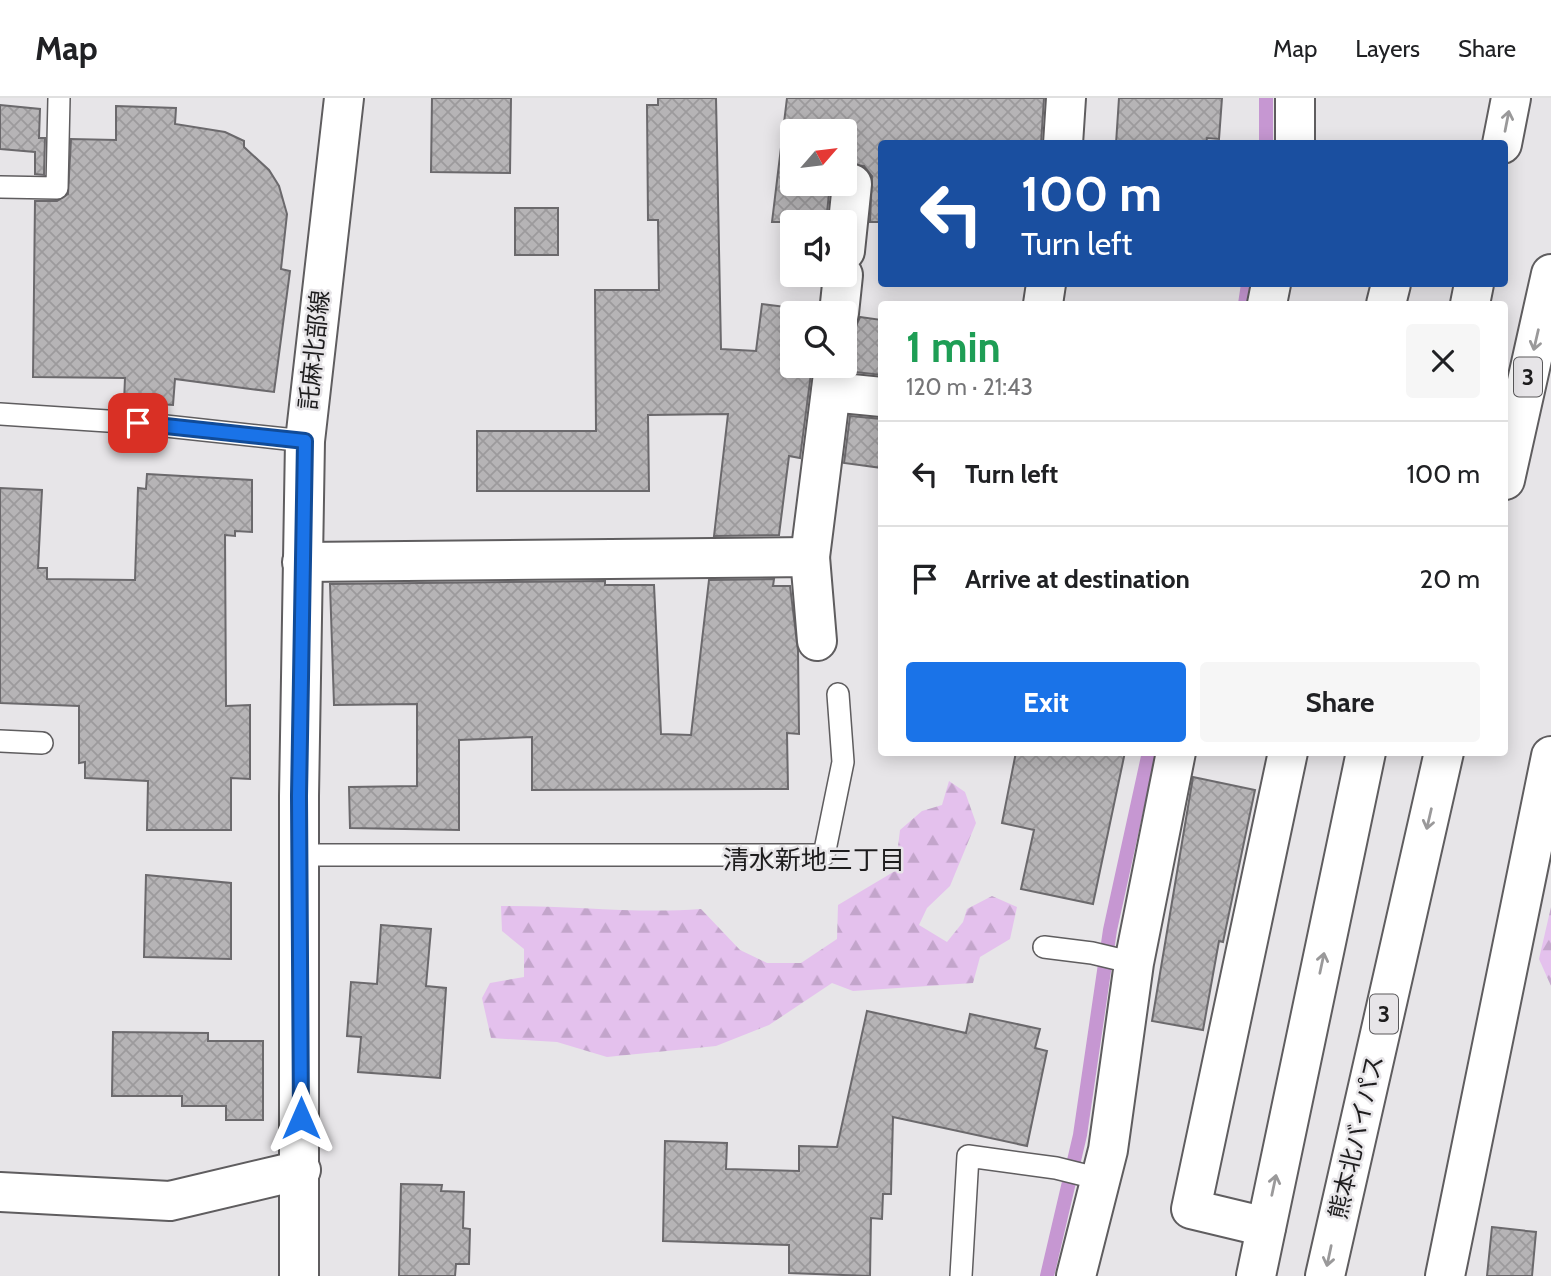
<!DOCTYPE html>
<meta charset="utf-8">
<style>
:root{--surface:#fff;--page:#f6f6f6;--text:#202124;--muted:#757577;--line:#e0e0e0;--accent:#1a73e8}
body{margin:0;font-family:Cabin,"Noto Sans JP",sans-serif;background:var(--page);color:var(--text);height:100vh;display:flex;flex-direction:column;font-size:26px;white-space:nowrap}
*{box-sizing:border-box;margin:0}
p{font-size:23px;color:var(--muted)}
.icon{flex:none;width:38px;height:38px;fill:none;stroke:currentColor;stroke-width:2;stroke-linecap:round;stroke-linejoin:round}
.map{position:relative;flex:1;overflow:hidden}
.panel{position:absolute;left:878px;top:203px;width:630px;height:455px;display:flex;flex-direction:column;background:var(--surface);border-radius:7px;box-shadow:0 4px 18px #0003}
.panel>*{flex:none}
.guide{position:absolute;left:878px;top:42px;width:630px;height:147px;border-radius:7px;box-shadow:0 4px 18px #0003;background:#1a4fa0;color:#fff;overflow:hidden}
.needle{width:46px;rotate:62deg}
.tools{position:absolute;left:780px;top:21px;display:grid;gap:14px}
.tools a{display:grid;place-items:center;width:77px;height:77px;border-radius:7px;background:var(--surface);box-shadow:0 4px 18px #0003;font-size:35px}
.pin{position:absolute;display:grid;place-items:center;width:60px;height:60px;color:#fff;margin:-30px;border-radius:14px;box-shadow:0 4px 10px #0006}
.me{position:absolute;width:77px;margin:-38px;rotate:0deg;stroke-linejoin:round;filter:drop-shadow(0 0 5px #0008)}
.turn{display:flex;align-items:center;gap:24px;height:147px;padding:0 28px;font-size:32px}
.turn .icon{width:91px;height:91px;stroke-width:2.5}
.turn b{display:block;font-size:49px;line-height:60px}
.round{display:grid;place-items:center;flex:none;width:74px;height:74px;border-radius:7px;background:var(--page)}
.overview{display:flex;align-items:center;justify-content:space-between;height:119px;padding:0 28px}
h1{font-size:42px;font-weight:800;line-height:52px;color:#1e9e55}
.button{display:flex;gap:14px;margin-top:auto;padding:14px 28px}
.button a{flex:1;height:80px;border-radius:7px;background:var(--accent);color:#fff;font-size:28px;font-weight:800;line-height:80px;text-align:center}
.button a+a{background:var(--page);color:var(--text)}
ul{padding:0;list-style:none}
li{display:flex;align-items:center;gap:21px;height:105px;padding:0 28px;border-top:2px solid var(--line)}
li div{flex:1}
li b{display:block;font-size:26px}
li em{font-style:normal}
header{display:flex;align-items:center;gap:42px;box-sizing:border-box;height:98px;padding:0 35px;background:var(--surface);border-bottom:2px solid var(--line)}
header strong{font-size:33px}
nav{display:flex;gap:38px;margin-inline-start:auto;font-size:24px}
.map>svg:first-child{display:block}
.forest{fill:url(#forest-firs)}
.lines{fill:none;stroke-linecap:round;stroke-linejoin:round}
.stream{stroke:#c697d2;stroke-width:14}
.building{fill:url(#building-cross-hatch);stroke:#6b696c;stroke-width:2}
.lane-casing{stroke:#5f5d5f;stroke-width:24}
.street-casing{stroke:#5f5d5f;stroke-width:42}
.secondary-casing{stroke:#5f5d5f;stroke-width:42}
.highway-casing{stroke:#5f5d5f;stroke-width:42}
.lane{stroke:#fff;stroke-width:21}
.street{stroke:#fff;stroke-width:38}
.secondary{stroke:#fff;stroke-width:38}
.highway{stroke:#fff;stroke-width:38}
.oneway{stroke:#9a999a}
.route-casing{stroke:#114b97;stroke-width:18}
.route{stroke:#1a73e8;stroke-width:12}
.labels{text-anchor:middle;dominant-baseline:central;stroke-width:5;stroke-linejoin:round;paint-order:stroke}
.shield{fill:#e7e5e8;stroke:#5a595b;stroke-width:2}
.shield-label{font-size:23px;font-weight:bold;fill:#1e1d1e}
.street-label{font-size:24px;fill:#1e1d1e;stroke:#e7e5e8}
.neighbourhood-label{font-size:26px;fill:#1e1d1e;stroke:#e7e5e8}
</style>
<header>
<strong>Map</strong>
<nav><a>Map</a><a>Layers</a><a>Share</a></nav>
</header>
<div class="map">
<svg width="1551" height="1178" viewBox="0 0 1551 1178">
<defs>
<pattern id="forest-firs" width="22" height="20" patternUnits="userSpaceOnUse" patternTransform="scale(1.75)"><rect width="22" height="20" fill="#e4c1ed"/><path d="M5 1l3.5 6h-7zM16 11l3.5 6h-7z" fill="#c3a5cb"/></pattern>
<pattern id="building-cross-hatch" width="8" height="8" patternUnits="userSpaceOnUse" patternTransform="scale(1.75)"><rect width="8" height="8" fill="#b6b4b6"/><path d="M0 0l8 8M0 8l8-8" fill="none" stroke="#9c9a9c"/></pattern>
</defs>
<rect width="100%" height="100%" fill="#e7e5e8"/>
<g class="forest">
<path d="M949 683 965 694 976 725 950 788 927 810 919 827 947 844 963 824 967 811 992 798 1017 809 1010 841 980 859 973 885 853 893 832 885 769 927 716 948 607 959 557 944 491 940 482 900 490 885 524 879V851L502 833 501 808C568 807 635 816 701 811L740 852 767 865H801L837 841 838 807 895 773 900 732 922 713 942 707Z"/>
<polygon points="1551,809 1551,888 1539,861"/>
</g>
<g class="lines">
<g class="stream">
<polyline points="1266,46 1266,0"/>
<polyline points="1245,206 1248,186"/>
<polyline points="1047,1178 1080,1037 1110,832 1149,654"/>
</g>
</g>
<g class="building">
<polygon points="432,0 511,0 510,75 431,74"/>
<polygon points="658,0 716,0 721,251 756,253 762,206 817,213 793,215 793,268 812,268 800,360 789,358 779,437 714,438 728,316 648,317 649,393 477,393 477,333 596,333 595,192 659,192 658,122 648,122 647,7 658,7"/>
<polygon points="787,0 1044,0 1041,46 882,46 882,124 870,124 872,78 864,68 845,66 845,33 793,33 793,86 830,86 826,124 772,124"/>
<polygon points="1119,0 1222,0 1219,41 1207,40 1206,46 1116,46"/>
<polygon points="0,7 40,11 39,40 45,40 44,77 35,76 35,54 0,51"/>
<polygon points="116,8 176,10 175,26 225,34 244,43 244,49 269,72 279,88 287,116 281,171 290,173 274,294 175,281 173,307 124,304 125,280 33,279 35,103 57,103 68,96 71,41 116,42"/>
<rect x="515" y="110" width="43" height="47"/>
<polygon points="860,219 882,222 882,277 855,274 854,260 845,250 845,235 856,228"/>
<polygon points="850,318 882,321 882,370 844,365"/>
<polygon points="147,376 252,382 252,434 235,433 235,438 225,437 226,608 250,607 250,681 231,680 231,732 147,732 148,683 85,680 85,664 79,665 79,608 0,605 0,390 42,392 38,470 47,470 47,481 135,482 138,390 146,391"/>
<polygon points="774,481 773,488 790,488 798,553 799,636 787,635 788,691 532,692 532,639 459,642 459,732 350,730 349,689 417,688 417,606 334,607 330,486 605,483 605,487 654,487 661,636 691,637 709,482"/>
<polygon points="1016,654 1125,654 1093,806 1021,791 1034,732 1002,725"/>
<polygon points="1193,679 1255,692 1223,844 1219,843 1203,932 1152,923"/>
<polygon points="146,777 231,785 231,861 144,859"/>
<polygon points="381,827 431,831 426,888 446,890 440,980 358,974 361,939 347,938 351,884 377,886"/>
<polygon points="867,913 966,935 970,916 1040,931 1035,950 1047,953 1027,1048 893,1019 891,1096 883,1096 882,1121 871,1120 870,1178 789,1175 789,1147 663,1143 665,1043 727,1045 726,1071 799,1073 799,1048 837,1049"/>
<polygon points="113,934 208,935 208,943 263,943 263,1022 226,1022 226,1008 182,1008 182,998 112,998"/>
<polygon points="401,1086 442,1087 441,1093 464,1094 463,1130 470,1131 469,1166 456,1166 455,1178 399,1178"/>
<polygon points="1492,1129 1536,1134 1532,1178 1487,1178"/>
</g>
<g class="lines">
<defs>
<g id="lane">
<polyline points="0,89 57,90 59,0"/>
<polyline points="0,316 138,325 305,343"/>
<polyline points="0,643 42,645"/>
<polyline points="300,757 824,757 843,664 838,596"/>
<polyline points="1044,849 1092,855 1134,865"/>
<polyline points="961,1178 968,1058 1056,1070 1100,1081"/>
</g>
<g id="street">
<polyline points="1063,46 1066,0"/>
<polyline points="1295,46 1295,0"/>
<polyline points="845,153 852,86"/>
<polyline points="1043,206 1046,186"/>
<polyline points="1267,206 1271,186"/>
<polyline points="1386,206 1391,186"/>
<polyline points="839,215 843,177"/>
<polyline points="831,294 882,299"/>
<polyline points="810,459 834,268"/>
<polyline points="302,464 810,459 817,543"/>
<polyline points="0,1094 170,1103 301,1072"/>
<polyline points="1266,1129 1191,1111 1288,654"/>
<polyline points="1076,1178 1108,1052 1134,865 1176,654"/>
<polyline points="1445,1178 1551,658"/>
</g>
<polyline id="secondary" points="299,1178 299,698 305,343 344,0"/>
<g id="highway">
<polyline points="1502,46 1511,0"/>
<polyline points="1470,206 1474,186"/>
<polyline points="1505,382 1551,176"/>
<polyline points="1256,1178 1366,654"/>
<polyline points="1325,1178 1444,654"/>
</g>
</defs>
<use href="#lane" class="lane-casing"/>
<use href="#street" class="street-casing"/>
<use href="#secondary" class="secondary-casing"/>
<use href="#highway" class="highway-casing"/>
<use href="#lane" class="lane"/>
<use href="#street" class="street"/>
<use href="#secondary" class="secondary"/>
<use href="#highway" class="highway"/>
</g>
<defs><path id="oneway-shaft" d="M-6 0H5M1.5-3L5.5 0L1.5 3" fill="none" stroke-width="1.6" stroke-linecap="round" stroke-linejoin="round" transform="scale(1.75)"/></defs>
<g class="oneway">
<use href="#oneway-shaft" transform="translate(1507 23) rotate(-79)"/>
<use href="#oneway-shaft" transform="translate(1536 242) rotate(103)"/>
<use href="#oneway-shaft" transform="translate(1429 721) rotate(103)"/>
<use href="#oneway-shaft" transform="translate(1322 865) rotate(-78)"/>
<use href="#oneway-shaft" transform="translate(1274 1087) rotate(-78)"/>
<use href="#oneway-shaft" transform="translate(1329 1158) rotate(102)"/>
</g>
<g class="lines">
<defs>
<polyline id="route" points="138,325 305,343 299,698 301,1020"/>
</defs>
<use href="#route" class="route-casing"/>
<use href="#route" class="route"/>
</g>
<g class="labels">
<g class="shield">
<rect x="1514" y="259.5" width="28" height="39" rx="5"/>
<rect x="1370" y="896.5" width="28" height="39" rx="5"/>
</g>
<g class="shield-label">
<text x="1528" y="279">3</text>
<text x="1384" y="916">3</text>
</g>
<g class="street-label">
<text transform="translate(314 252) rotate(-84)">託麻北部線</text>
<text transform="translate(1356 1039) rotate(-77)">熊本北バイパス</text>
</g>
<g class="neighbourhood-label">
<text x="814" y="762">清水新地三丁目</text>
</g>
</g>
</svg>
<div class="tools">
<a><svg class="needle" viewBox="-14 -14 28 28"><path d="M0-13l5 13h-10z" fill="#e53935"/><path d="M0 13l5-13h-10z" fill="#757577"/></svg></a>
<a><svg class="icon" aria-label="sound" viewBox="0 0 24 24"><path d="M4 9h4l5-4v14l-5-4H4zM17 9q2 3 0 6"/></svg></a>
<a><svg class="icon" aria-label="search" viewBox="0 0 24 24"><circle cx="10" cy="10" r="6"/><path d="M15 15l6 6"/></svg></a>
</div>
<div class="pin" style="left:138px;top:325px;background:#d93025"><svg class="icon" aria-label="arrive" viewBox="0 0 24 24"><path d="M6 21V4h12l-3 4 3 4H6"/></svg></div>
<svg class="me" style="left:301px;top:1020px" viewBox="-20 -20 40 40"><path d="M0-17L14 15 0 8-14 15z" fill="#1a73e8" stroke="#fff" stroke-width="4"/></svg>
<div class="guide">
<div class="turn"><svg class="icon" aria-label="left" viewBox="0 0 24 24"><path d="M17 20v-9H6M10 6l-5 5 5 5"/></svg><div><b>100 m</b>Turn left</div></div>
</div>
<section class="panel">
<div class="overview"><div><h1>1 min</h1><p>120 m · 21:43</p></div><a class="round"><svg class="icon" aria-label="close" viewBox="0 0 24 24"><path d="M6 6l12 12M18 6L6 18"/></svg></a></div>
<ul>
<li><svg class="icon" aria-label="left" viewBox="0 0 24 24"><path d="M17 20v-9H6M10 6l-5 5 5 5"/></svg><div><b>Turn left</b></div><em>100 m</em></li>
<li><svg class="icon" aria-label="arrive" viewBox="0 0 24 24"><path d="M6 21V4h12l-3 4 3 4H6"/></svg><div><b>Arrive at destination</b></div><em>20 m</em></li>
</ul>
<div class="button"><a>Exit</a><a>Share</a></div>
</section>
</div>
